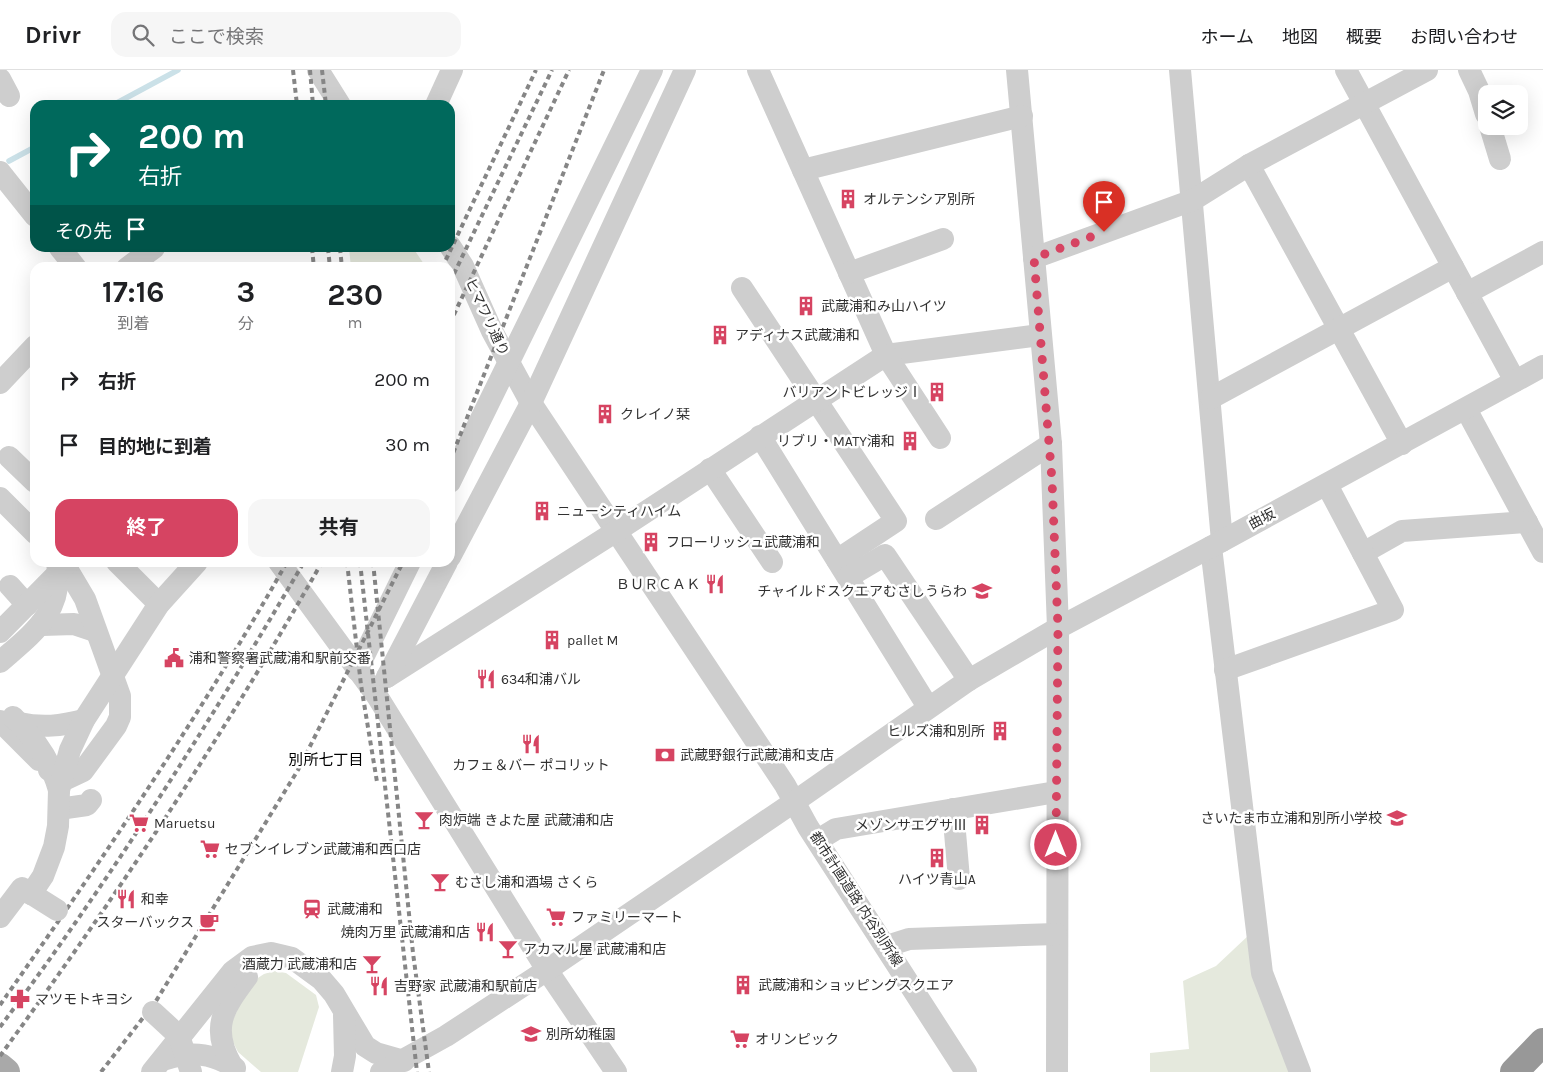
<!DOCTYPE html>
<html lang="ja">
<meta charset="utf-8">
<style>
:root{--surface:#fff;--page:#f6f6f6;--text:#202124;--muted:#757577;--line:#e0e0e0;--accent:#d64462}
body{margin:0;font-family:Karla,"Noto Sans JP",sans-serif;background:var(--page);color:var(--text);height:100vh;display:flex;flex-direction:column;font-size:19px;white-space:nowrap}
*{box-sizing:border-box;margin:0}
p{font-size:16px;color:var(--muted)}
.icon{flex:none;width:28px;height:28px;fill:none;stroke:currentColor;stroke-width:2;stroke-linecap:round;stroke-linejoin:round}
.map{position:relative;flex:1;overflow:hidden}
.drawer{position:absolute;left:30px;top:192px;width:425px;height:305px;display:flex;flex-direction:column;background:var(--surface);border-radius:15px;box-shadow:0 5px 20px #0002}
.drawer>*{flex:none}
.banner{position:absolute;left:30px;top:30px;width:425px;height:152px;border-radius:15px;box-shadow:0 5px 20px #0002;background:#00695c;color:#fff;overflow:hidden}
.controls{position:absolute;left:1478px;top:15px;display:grid;gap:10px}
.controls a{display:grid;place-items:center;width:50px;height:50px;border-radius:10px;background:var(--surface);box-shadow:0 5px 20px #0002;font-size:25px}
.pin{position:absolute;display:grid;place-items:center;width:42px;height:42px;color:#fff;margin:-51px -21px;border-radius:50% 50% 50% 0;rotate:-45deg;box-shadow:0 0 5px #0007}
.pin .icon{rotate:45deg}
.me{position:absolute;width:55px;margin:-28px;rotate:0deg;stroke-linejoin:round;filter:drop-shadow(0 0 4px #0008)}
.turn{display:flex;align-items:center;gap:18px;height:105px;padding:0 25px;font-size:22px}
.turn .icon{width:65px;height:65px;stroke-width:2.5}
.turn b{display:block;font-size:35px;line-height:42px}
.then{display:flex;align-items:center;height:48px;padding:0 25px;background:#0003;gap:10px;font-size:19px}
.eta{display:flex;justify-content:space-evenly;align-items:center;height:85px;text-align:center}
.eta b{font-size:30px;font-weight:700;line-height:35px}
.cta{display:flex;gap:10px;margin-top:auto;padding:10px 25px}
.cta a{flex:1;height:58px;border-radius:15px;background:var(--accent);color:#fff;font-size:20px;font-weight:700;line-height:58px;text-align:center}
.cta a+a{background:var(--page);color:var(--text)}
ul{padding:0;list-style:none}
li{display:flex;align-items:center;gap:15px;height:65px;padding:0 25px}
li div{flex:1}
li b{display:block;font-size:19px}
li em{font-style:normal}
header{display:flex;align-items:center;gap:30px;box-sizing:border-box;height:70px;padding:0 25px;background:var(--surface);border-bottom:1px solid var(--line)}
header strong{font-size:24px}
nav{display:flex;gap:28px;margin-inline-start:auto;font-size:18px}
.search{width:350px;height:45px;background:var(--page);display:flex;align-items:center;gap:12px;box-sizing:border-box;padding:0 18px;border-radius:15px;color:var(--muted);font-size:19px}
.map>svg:first-child{display:block}
.green{fill:#e5e9dd}
.lines{fill:none;stroke-linecap:round;stroke-linejoin:round}
.stream{stroke:#cbe1e8;stroke-width:5.5}
.minor{stroke:#cecece;stroke-width:22}
.major{stroke:#a9a9a9;stroke-width:28}
.highway{stroke:#989898;stroke-width:28}
.rail{stroke:#868686;stroke-width:4;stroke-dasharray:5 4;stroke-linecap:butt}
.minor-bridge{stroke:#cecece;stroke-width:22}
.route{stroke:#d64462;stroke-width:9;stroke-dasharray:0 16.2}
.labels{text-anchor:middle;dominant-baseline:central;stroke-width:5;stroke-linejoin:round;paint-order:stroke}
.poi-label{font-size:14px;fill:#313131;stroke:#fff;text-anchor:start}
.street-label{font-size:14px;fill:#313131;stroke:#fff}
.neighbourhood-label{font-size:15px;fill:#000;stroke:#fff}
</style>
<header>
<strong>Drivr</strong>
<div class="search"><svg class="icon" aria-label="search" viewBox="0 0 24 24"><circle cx="10" cy="10" r="6"/><path d="M15 15l6 6"/></svg>ここで検索</div>
<nav><a>ホーム</a><a>地図</a><a>概要</a><a>お問い合わせ</a></nav>
</header>
<div class="map">
<svg width="1543" height="1002" viewBox="0 0 1543 1002">
<rect width="100%" height="100%" fill="#fff"/>
<g class="green">
<polygon points="349,178 413,178 426,197 351,197"/>
<polygon points="1250,864 1292,1002 1150,1002 1150,983 1189,979 1183,911 1216,896"/>
<polygon points="274,901 286,903 316,925 319,937 298,1002 261,1002 238,982 232,970 229,958 250,913 264,904"/>
</g>
<g class="lines">
<g class="stream">
<polyline points="113,35 178,0"/>
<polyline points="9,91 35,77"/>
</g>
<g class="minor">
<polyline points="318,0 340,35"/>
<polyline points="758,0 886,285 1040,265"/>
<polyline points="1017,0 1051,374 1058,558 1057,1002"/>
<polyline points="1180,0 1222,471"/>
<polyline points="1346,0 1515,311"/>
<polyline points="1469,0 1479,21 1486,44"/>
<polyline points="0,9 9,26"/>
<polyline points="436,35 452,0"/>
<polyline points="1490,56 1500,89"/>
<polyline points="1249,95 1402,374"/>
<polyline points="803,100 1022,46"/>
<polyline points="0,102 35,146"/>
<polyline points="450,176 463,196 492,261 531,333 785,715 808,757 966,1002"/>
<polyline points="60,178 76,198"/>
<polyline points="1034,188 1193,130 1249,95 1427,0"/>
<polyline points="127,198 154,178"/>
<polyline points="849,203 943,169"/>
<polyline points="742,218 896,451 837,490"/>
<polyline points="1467,223 1543,182"/>
<polyline points="0,313 35,276"/>
<polyline points="1211,328 1453,197"/>
<polyline points="1466,339 1543,482"/>
<polyline points="760,366 928,637"/>
<polyline points="9,387 35,412"/>
<polyline points="710,399 772,492"/>
<polyline points="450,412 652,0"/>
<polyline points="0,428 35,463"/>
<polyline points="936,449 1051,374"/>
<polyline points="1211,477 1262,903 1300,1002"/>
<polyline points="1363,483 1402,461 1527,452"/>
<polyline points="450,487 531,333 685,0"/>
<polyline points="117,492 159,534"/>
<polyline points="279,492 377,626 547,900 616,1002"/>
<polyline points="848,507 885,485 969,610"/>
<polyline points="10,516 27,535"/>
<polyline points="42,555 74,554 95,561"/>
<path d="M0 592C33 563 64 542 57 492"/>
<polyline points="357,600 410,492"/>
<polyline points="1225,600 1393,540 1327,415"/>
<polyline points="387,607 615,462 886,285 940,368"/>
<polyline points="387,607 447,492"/>
<polyline points="0,651 39,690"/>
<path d="M19 653C42 658 61 656 84 650"/>
<polyline points="49,700 66,709 83,701 116,656 120,647 120,626 85,529 63,492"/>
<polyline points="953,739 959,809"/>
<polyline points="818,770 836,759 1056,722"/>
<polyline points="887,876 909,869 1056,864"/>
<path d="M166 989C191 981 213 983 235 998"/>
<path d="M232 996C210 958 223 939 247 907"/>
<polyline points="152,1002 233,901 252,887 271,883 292,888 322,910 334,924 365,976 376,983 404,991"/>
<polyline points="342,1002 345,986 344,945"/>
<polyline points="381,1002 446,966 547,900 794,732 969,610 1058,558 1222,471 1543,296"/>
</g>
<polyline class="major" points="0,997 6,1002"/>
<polyline class="highway" points="1514,1002 1543,972"/>
<g class="rail">
<polyline points="293,0 297,35"/>
<polyline points="310,0 313,35"/>
<polyline points="322,0 326,35"/>
<polyline points="312,178 314,198"/>
<polyline points="328,178 330,198"/>
<polyline points="340,178 342,198"/>
<polyline points="442,198 536,0"/>
<polyline points="450,212 552,0"/>
<polyline points="450,253 569,0"/>
<polyline points="450,391 604,0"/>
<polyline points="347,492 361,615 377,712"/>
<polyline points="360,492 417,1002"/>
<polyline points="373,492 413,883 429,1002"/>
<path d="M0 935C101 791 200 646 287 492"/>
<path d="M0 957C111 809 210 652 304 492"/>
<path d="M0 986C116 827 225 663 322 492"/>
<polyline points="101,1002 156,931 298,700 403,492"/>
</g>
<g class="minor-bridge">
<polyline points="0,562 69,492"/>
<path d="M13 647C35 668 51 691 59 720"/>
<polyline points="59,739 87,735 91,730"/>
<polyline points="31,824 43,806 54,777 58,756 59,720 70,680 84,650 159,534 197,492"/>
<polyline points="0,847 22,818 57,840"/>
<polyline points="153,942 179,966 191,1002"/>
</g>
</g>
<g class="lines">
<polyline class="route" points="1056,775 1058,558 1052,410 1034,188 1104,162"/>
</g>
<defs>
<symbol id="building-bare" viewBox="-9 -9 18 18"><path d="M-4-6H4V6H1V3H-1V6H-4ZM-2.5-4.3h1.7v1.8h-1.7ZM.8-4.3h1.7v1.8H.8ZM-2.5-1h1.7V.8h-1.7ZM.8-1h1.7V.8H.8Z" fill="#d64462" stroke="#fff" stroke-width="2.5" paint-order="stroke"/></symbol>
<symbol id="restaurant-bare" viewBox="-9 -9 18 18"><path d="M-5-6h1v4h1v-4h1v4h1v-4h1v5L-1.5 .5V6h-2V.5L-5-1ZM5-6V6H3V1.5H1.5Q1.5-4 5-6Z" fill="#d64462" stroke="#fff" stroke-width="2.5" paint-order="stroke"/></symbol>
<symbol id="school-bare" viewBox="-9 -9 18 18"><path d="M0-5L7-2L0 1L-7-2ZM-4 1L0 2.5L4 1V4Q0 6-4 4Z" fill="#d64462" stroke="#fff" stroke-width="2.5" paint-order="stroke"/></symbol>
<symbol id="civic-bare" viewBox="-9 -9 18 18"><path d="M-.6-6.5H3V-4.5H.6V-3L4-1V1h2V6H-6V1h2V-1L-.6-3ZM-1.2 2.5V6h2.4V2.5Z" fill="#d64462" stroke="#fff" stroke-width="2.5" paint-order="stroke"/></symbol>
<symbol id="bank-bare" viewBox="-9 -9 18 18"><path d="M-6-4H6V4H-6ZM0-2.3a2.3 2.3 0 1 0 0 4.6a2.3 2.3 0 1 0 0-4.6Z" fill="#d64462" stroke="#fff" stroke-width="2.5" paint-order="stroke"/></symbol>
<symbol id="bar-bare" viewBox="-9 -9 18 18"><path d="M-6-5H6L.8 .8V4.5H3.5V6h-7V4.5H-.8V.8Z" fill="#d64462" stroke="#fff" stroke-width="2.5" paint-order="stroke"/></symbol>
<symbol id="supermarket-bare" viewBox="-9 -9 18 18"><path d="M-6-5.5h2.5l.6 2H6L4.5 2H-2.5L-4.4-4H-6ZM-1.5 3.2a1.3 1.3 0 1 0 .1 0ZM3 3.2a1.3 1.3 0 1 0 .1 0Z" fill="#d64462" stroke="#fff" stroke-width="2.5" paint-order="stroke"/></symbol>
<symbol id="station-bare" viewBox="-9 -9 18 18"><path d="M-3-6H3Q5-6 5-4V2Q5 4 3 4L4.5 6H3L1.5 4h-3L-3 6H-4.5L-3 4Q-5 4-5 2V-4Q-5-6-3-6ZM-3.5-4v3h7v-3ZM-3.5 1v1.5H-2V1ZM2 1v1.5H3.5V1Z" fill="#d64462" stroke="#fff" stroke-width="2.5" paint-order="stroke"/></symbol>
<symbol id="cafe-bare" viewBox="-9 -9 18 18"><path d="M-5.5-4.5H6V0H3Q3 3.5 0 3.5H-2.5Q-5.5 3.5-5.5 0ZM3-3.2v2h1.7v-2ZM-6 4.5H4V6H-6Z" fill="#d64462" stroke="#fff" stroke-width="2.5" paint-order="stroke"/></symbol>
<symbol id="pharmacy-bare" viewBox="-9 -9 18 18"><path d="M-2-6h4v4h4v4h-4v4h-4v-4h-4v-4h4Z" fill="#d64462" stroke="#fff" stroke-width="2.5" paint-order="stroke"/></symbol>
</defs>
<g fill-rule="evenodd">
<use href="#building-bare" x="834" y="115" width="28" height="28"/>
<use href="#building-bare" x="792" y="222" width="28" height="28"/>
<use href="#building-bare" x="706" y="251" width="28" height="28"/>
<use href="#building-bare" x="923" y="308" width="28" height="28"/>
<use href="#building-bare" x="591" y="330" width="28" height="28"/>
<use href="#building-bare" x="896" y="357" width="28" height="28"/>
<use href="#building-bare" x="528" y="427" width="28" height="28"/>
<use href="#building-bare" x="637" y="458" width="28" height="28"/>
<use href="#restaurant-bare" x="701" y="500" width="28" height="28"/>
<use href="#school-bare" x="968" y="507" width="28" height="28"/>
<use href="#building-bare" x="538" y="556" width="28" height="28"/>
<use href="#civic-bare" x="160" y="574" width="28" height="28"/>
<use href="#restaurant-bare" x="472" y="595" width="28" height="28"/>
<use href="#building-bare" x="986" y="647" width="28" height="28"/>
<use href="#restaurant-bare" x="517" y="660" width="28" height="28"/>
<use href="#bank-bare" x="651" y="671" width="28" height="28"/>
<use href="#school-bare" x="1383" y="734" width="28" height="28"/>
<use href="#bar-bare" x="410" y="736" width="28" height="28"/>
<use href="#supermarket-bare" x="125" y="739" width="28" height="28"/>
<use href="#building-bare" x="968" y="741" width="28" height="28"/>
<use href="#supermarket-bare" x="196" y="765" width="28" height="28"/>
<use href="#building-bare" x="923" y="774" width="28" height="28"/>
<use href="#bar-bare" x="426" y="798" width="28" height="28"/>
<use href="#restaurant-bare" x="112" y="815" width="28" height="28"/>
<use href="#station-bare" x="298" y="825" width="28" height="28"/>
<use href="#supermarket-bare" x="542" y="833" width="28" height="28"/>
<use href="#cafe-bare" x="195" y="838" width="28" height="28"/>
<use href="#restaurant-bare" x="471" y="848" width="28" height="28"/>
<use href="#bar-bare" x="494" y="865" width="28" height="28"/>
<use href="#bar-bare" x="358" y="880" width="28" height="28"/>
<use href="#building-bare" x="729" y="901" width="28" height="28"/>
<use href="#restaurant-bare" x="365" y="902" width="28" height="28"/>
<use href="#pharmacy-bare" x="6" y="915" width="28" height="28"/>
<use href="#school-bare" x="517" y="950" width="28" height="28"/>
<use href="#supermarket-bare" x="726" y="955" width="28" height="28"/>
</g>
<g class="labels">
<g class="poi-label">
<text x="863" y="129">オルテンシア別所</text>
<text x="821" y="236">武蔵浦和み山ハイツ</text>
<text x="735" y="265">アディナス武蔵浦和</text>
<text x="922" y="322" text-anchor="end">バリアントビレッジⅠ</text>
<text x="620" y="344">クレイノ栞</text>
<text x="895" y="371" text-anchor="end">リブリ・MATY浦和</text>
<text x="557" y="441">ニューシティハイム</text>
<text x="666" y="472">フローリッシュ武蔵浦和</text>
<text x="700" y="514" text-anchor="end">ＢＵＲＣＡＫ</text>
<text x="967" y="521" text-anchor="end">チャイルドスクエアむさしうらわ</text>
<text x="567" y="570">pallet M</text>
<text x="189" y="588">浦和警察署武蔵浦和駅前交番</text>
<text x="501" y="609">634和浦バル</text>
<text x="985" y="661" text-anchor="end">ヒルズ浦和別所</text>
<text x="680" y="685">武蔵野銀行武蔵浦和支店</text>
<text x="531" y="695" text-anchor="middle">カフェ＆バー ポコリット</text>
<text x="1382" y="748" text-anchor="end">さいたま市立浦和別所小学校</text>
<text x="439" y="750">肉炉端 きよた屋 武蔵浦和店</text>
<text x="154" y="753">Maruetsu</text>
<text x="967" y="755" text-anchor="end">メゾンサエグサⅢ</text>
<text x="225" y="779">セブンイレブン武蔵浦和西口店</text>
<text x="937" y="809" text-anchor="middle">ハイツ青山A</text>
<text x="455" y="812">むさし浦和酒場 さくら</text>
<text x="141" y="829">和幸</text>
<text x="327" y="839">武蔵浦和</text>
<text x="571" y="847">ファミリーマート</text>
<text x="194" y="852" text-anchor="end">スターバックス</text>
<text x="470" y="862" text-anchor="end">焼肉万里 武蔵浦和店</text>
<text x="523" y="879">アカマル屋 武蔵浦和店</text>
<text x="357" y="894" text-anchor="end">酒蔵力 武蔵浦和店</text>
<text x="758" y="915">武蔵浦和ショッピングスクエア</text>
<text x="394" y="916">吉野家 武蔵浦和駅前店</text>
<text x="35" y="929">マツモトキヨシ</text>
<text x="546" y="964">別所幼稚園</text>
<text x="755" y="969">オリンピック</text>
</g>
<g class="street-label">
<text transform="translate(487 247) rotate(65)">ヒマワリ通り</text>
<text transform="translate(1262 449) rotate(-28)">曲坂</text>
<text transform="translate(856 829) rotate(57)">都市計画道路 内谷別所線</text>
</g>
<g class="neighbourhood-label">
<text x="326" y="690">別所七丁目</text>
</g>
</g>
</svg>
<div class="controls">
<a><svg class="icon" aria-label="layers" viewBox="0 0 24 24"><path d="M12 4l9 5-9 5-9-5zM3 14l9 5 9-5"/></svg></a>
</div>
<div class="pin" style="left:1104px;top:162px;background:#d93025"><svg class="icon" aria-label="arrive" viewBox="0 0 24 24"><path d="M6 21V4h12l-3 4 3 4H6"/></svg></div>
<svg class="me" style="left:1056px;top:775px" viewBox="-20 -20 40 40"><circle r="17" fill="#d64462" stroke="#fff" stroke-width="3"/><path d="M0-11L8 9 0 5-8 9z" fill="#fff"/></svg>
<div class="banner">
<div class="turn"><svg class="icon" aria-label="right" viewBox="0 0 24 24"><path d="M7 20v-9h11M14 6l5 5-5 5"/></svg><div><b>200 m</b>右折</div></div>
<div class="then">その先<svg class="icon" aria-label="arrive" viewBox="0 0 24 24"><path d="M6 21V4h12l-3 4 3 4H6"/></svg></div>
</div>
<section class="drawer">
<div class="eta">
<div><b>17:16</b><p>到着</p></div>
<div><b>3</b><p>分</p></div>
<div><b>230</b><p>m</p></div>
</div>
<ul>
<li><svg class="icon" aria-label="right" viewBox="0 0 24 24"><path d="M7 20v-9h11M14 6l5 5-5 5"/></svg><div><b>右折</b></div><em>200 m</em></li>
<li><svg class="icon" aria-label="arrive" viewBox="0 0 24 24"><path d="M6 21V4h12l-3 4 3 4H6"/></svg><div><b>目的地に到着</b></div><em>30 m</em></li>
</ul>
<div class="cta"><a>終了</a><a>共有</a></div>
</section>
</div>
